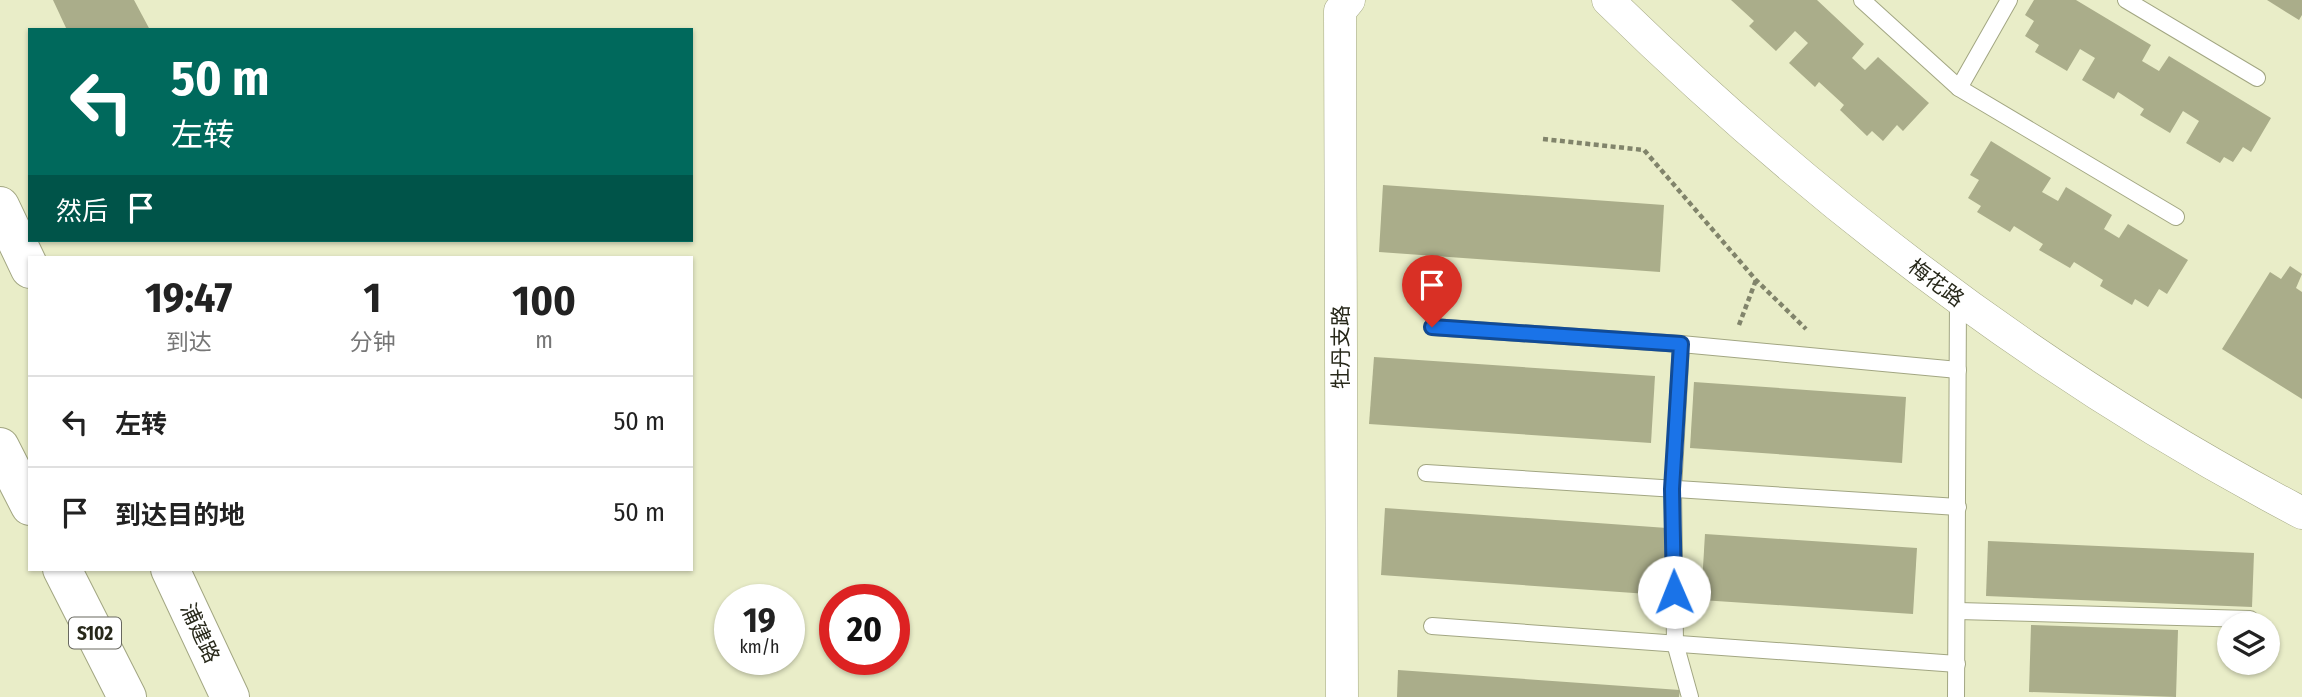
<!DOCTYPE html>
<html lang="zh">
<meta charset="utf-8">
<style>
:root{--surface:#fff;--page:#f6f6f6;--text:#222;--muted:#767676;--line:#e0e0e0}
body{margin:0;font-family:"Fira Sans Condensed","Noto Sans SC",sans-serif;background:var(--page);color:var(--text);height:100vh;display:flex;flex-direction:column;font-size:26px;white-space:nowrap}
*{box-sizing:border-box;margin:0}
p{font-size:23px;color:var(--muted)}
.icon{flex:none;width:38px;height:38px;fill:none;stroke:currentColor;stroke-width:2;stroke-linecap:round;stroke-linejoin:round}
.map{position:relative;flex:1;overflow:hidden}
.side{position:absolute;left:28px;top:256px;width:665px;height:315px;display:flex;flex-direction:column;background:var(--surface);border-radius:0px;box-shadow:0 2px 5px #0004}
.side>*{flex:none}
.hud{position:absolute;left:28px;top:28px;width:665px;height:214px;border-radius:0px;box-shadow:0 2px 5px #0004;background:#00695c;color:#fff;overflow:hidden}
.controls{position:absolute;left:2217px;top:612px;display:grid;gap:14px}
.controls a{display:grid;place-items:center;width:63px;height:63px;border-radius:50%;background:var(--surface);box-shadow:0 2px 5px #0004;font-size:35px}
.speed{position:absolute;left:714px;top:584px;display:flex;gap:14px;font-size:35px;font-weight:700;text-align:center}
.speed>*{display:grid;place-content:center;width:91px;height:91px;border-radius:50%;background:var(--surface);box-shadow:0 2px 5px #0004;line-height:1}
.speed small{font-size:18px;font-weight:400}
.speed .limit{border:10px solid #d22;background:#fff;color:#111}
.pin{position:absolute;display:grid;place-items:center;width:60px;height:60px;color:#fff;margin:-72px -30px;border-radius:50% 50% 50% 0;rotate:-45deg;box-shadow:0 0 7px #0007}
.pin .icon{rotate:45deg}
.me{position:absolute;width:77px;margin:-38px;rotate:359deg;stroke-linejoin:round;filter:drop-shadow(0 0 5px #0008)}
.turn{display:flex;align-items:center;gap:24px;height:147px;padding:0 28px;font-size:32px}
.turn .icon{width:91px;height:91px;stroke-width:2.5}
.turn b{display:block;font-size:49px;line-height:60px}
.then{display:flex;align-items:center;height:66px;padding:0 28px;background:#0003;gap:14px;font-size:26px}
.eta{display:flex;justify-content:space-evenly;align-items:center;height:119px;text-align:center}
.eta b{font-size:42px;font-weight:700;line-height:49px}
ul{padding:0;list-style:none}
li{display:flex;align-items:center;gap:21px;height:91px;padding:0 28px;border-top:2px solid var(--line)}
li div{flex:1}
li b{display:block;font-size:26px}
li em{font-style:normal}
.map>svg:first-child{display:block}
.building{fill:#aaad8a}
.lines{fill:none;stroke-linecap:round;stroke-linejoin:round}
.lane-casing{stroke:#a2a682;stroke-width:18}
.street-casing{stroke:#a2a682;stroke-width:33}
.primary-casing{stroke:#a2a682;stroke-width:40}
.path{stroke:#81846b;stroke-width:4.5;stroke-dasharray:5 3.5;stroke-linecap:butt}
.lane{stroke:#fff;stroke-width:16}
.street{stroke:#fff;stroke-width:32}
.primary{stroke:#fff;stroke-width:38}
.route-casing{stroke:#114b97;stroke-width:18}
.route{stroke:#1a73e8;stroke-width:12}
.labels{text-anchor:middle;dominant-baseline:central;stroke-width:5;stroke-linejoin:round;paint-order:stroke}
.shield{fill:#fff;stroke:#68685f;stroke-width:2}
.shield-label{font-size:19px;font-weight:bold;fill:#27281a}
.street-label{font-size:21px;fill:#27281a;stroke:#fff}
</style>
<div class="map">
<svg width="2302" height="697" viewBox="0 0 2302 697">
<rect width="100%" height="100%" fill="#e9edc8"/>
<g class="building">
<polygon points="53,0 134,0 150,30 67,30"/>
<polygon points="1731,0 1817,0 1864,44 1852,58 1865,70 1878,57 1929,103 1903,131 1897,125 1883,141 1872,131 1867,136 1840,110 1844,105 1819,82 1815,87 1789,63 1808,43 1795,31 1776,51 1749,26 1754,21"/>
<polygon points="2034,0 2076,0 2151,45 2142,61 2159,71 2169,56 2271,118 2251,152 2243,147 2233,162 2224,157 2220,163 2186,143 2199,121 2183,111 2170,133 2140,115 2144,109 2118,92 2114,99 2082,80 2095,58 2080,49 2067,71 2035,52 2039,45 2025,36 2034,21 2025,15"/>
<polygon points="2267,0 2302,0 2302,15 2299,20"/>
<polygon points="1991,141 2051,178 2042,192 2058,201 2066,187 2112,215 2104,229 2119,238 2128,224 2188,260 2167,294 2159,289 2148,307 2135,299 2132,305 2100,286 2103,280 2074,262 2070,268 2039,250 2043,244 2014,226 2010,232 1977,212 1981,206 1968,198 1979,180 1970,175"/>
<polygon points="1383,185 1664,205 1660,272 1379,252"/>
<polygon points="2290,266 2302,274 2296,288 2302,292 2302,399 2222,349 2270,272 2281,279"/>
<polygon points="1374,357 1655,376 1651,443 1369,424"/>
<polygon points="1694,382 1906,397 1902,463 1690,448"/>
<polygon points="1385,508 1667,528 1662,595 1381,575"/>
<polygon points="1705,534 1917,548 1913,614 1701,600"/>
<polygon points="1988,541 2254,553 2252,607 1986,596"/>
<polygon points="2031,625 2178,630 2176,697 2029,692"/>
<polygon points="1398,670 1680,690 1679,697 1397,697"/>
</g>
<g class="lines">
<defs>
<g id="lane">
<polyline points="1862,0 1959,88 2176,217"/>
<polyline points="2126,0 2257,78"/>
<polyline points="1959,88 2009,0"/>
<polyline points="1432,327 1681,344 1958,370"/>
<polyline points="1681,344 1673,489 1675,643 1690,697"/>
<polyline points="1426,473 1958,507"/>
<polyline points="1958,611 2250,619"/>
<polyline points="1432,626 1957,664"/>
<polyline points="1956,697 1958,299"/>
</g>
<g id="street">
<path d="M1608 0C1815 203 2045 378 2302 513"/>
<polyline points="1342,697 1340,11 1349,0"/>
</g>
<g id="primary">
<polyline points="0,206 30,269"/>
<polyline points="0,447 30,506"/>
<polyline points="62,569 127,697"/>
<polyline points="170,569 230,697"/>
</g>
</defs>
<use href="#lane" class="lane-casing"/>
<use href="#street" class="street-casing"/>
<use href="#primary" class="primary-casing"/>
<g class="path">
<polyline points="1543,139 1644,150 1756,280 1806,329"/>
<polyline points="1739,325 1756,280"/>
</g>
<use href="#lane" class="lane"/>
<use href="#street" class="street"/>
<use href="#primary" class="primary"/>
</g>
<g class="lines">
<defs>
<polyline id="route" points="1432,327 1681,344 1672,489 1674,592"/>
</defs>
<use href="#route" class="route-casing"/>
<use href="#route" class="route"/>
</g>
<g class="labels">
<rect class="shield" x="69" y="617.5" width="52" height="31" rx="5"/>
<g class="shield-label">
<text x="95" y="633">S102</text>
</g>
<g class="street-label">
<text transform="translate(1936 283) rotate(37)">梅花路</text>
<text transform="translate(1341 347) rotate(-90)">牡丹支路</text>
<text transform="translate(200 633) rotate(65)">浦建路</text>
</g>
</g>
</svg>
<div class="controls">
<a><svg class="icon" aria-label="layers" viewBox="0 0 24 24"><path d="M12 4l9 5-9 5-9-5zM3 14l9 5 9-5"/></svg></a>
</div>
<div class="speed"><div>19<small>km/h</small></div><div class="limit">20</div></div>
<div class="pin" style="left:1432px;top:327px;background:#d93025"><svg class="icon" aria-label="arrive" viewBox="0 0 24 24"><path d="M6 21V4h12l-3 4 3 4H6"/></svg></div>
<svg class="me" style="left:1674px;top:592px" viewBox="-20 -20 40 40"><circle r="19" fill="#fff"/><path d="M0-13L10 11 0 6-10 11z" fill="#1a73e8"/></svg>
<div class="hud">
<div class="turn"><svg class="icon" aria-label="left" viewBox="0 0 24 24"><path d="M17 20v-9H6M10 6l-5 5 5 5"/></svg><div><b>50 m</b>左转</div></div>
<div class="then">然后<svg class="icon" aria-label="arrive" viewBox="0 0 24 24"><path d="M6 21V4h12l-3 4 3 4H6"/></svg></div>
</div>
<section class="side">
<div class="eta">
<div><b>19:47</b><p>到达</p></div>
<div><b>1</b><p>分钟</p></div>
<div><b>100</b><p>m</p></div>
</div>
<ul>
<li><svg class="icon" aria-label="left" viewBox="0 0 24 24"><path d="M17 20v-9H6M10 6l-5 5 5 5"/></svg><div><b>左转</b></div><em>50 m</em></li>
<li><svg class="icon" aria-label="arrive" viewBox="0 0 24 24"><path d="M6 21V4h12l-3 4 3 4H6"/></svg><div><b>到达目的地</b></div><em>50 m</em></li>
</ul>
</section>
</div>
